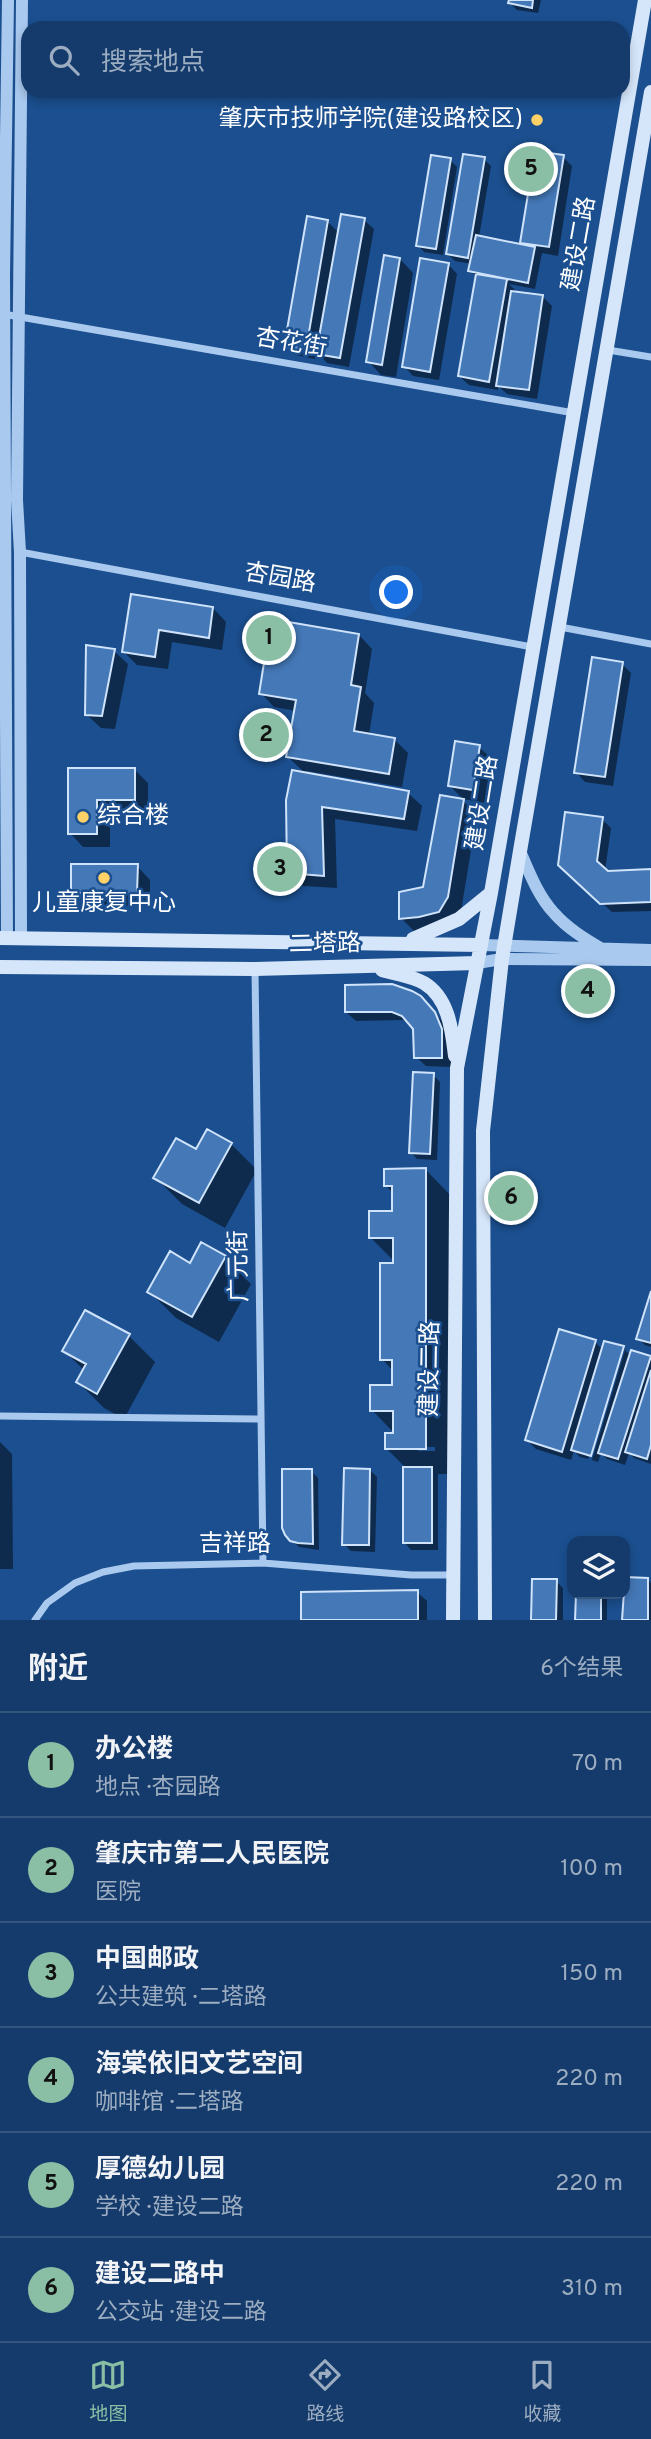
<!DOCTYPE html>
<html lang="zh">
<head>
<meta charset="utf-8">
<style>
  :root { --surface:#143b6b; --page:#1d4271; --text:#f1f3f6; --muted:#9dadc1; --line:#33557e; --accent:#8abfa5 }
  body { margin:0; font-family:Overpass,"Noto Sans SC",sans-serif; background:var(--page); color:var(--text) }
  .controls { position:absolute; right:21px; bottom:21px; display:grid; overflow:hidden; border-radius:14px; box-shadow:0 4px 10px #0003 }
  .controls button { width:63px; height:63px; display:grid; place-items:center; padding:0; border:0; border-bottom:2px solid var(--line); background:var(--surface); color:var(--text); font:35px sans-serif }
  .you { position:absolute; left:397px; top:593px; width:24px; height:24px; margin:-18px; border:5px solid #fff; border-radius:50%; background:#1a73e8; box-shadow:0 0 0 10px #1a73e833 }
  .badge { display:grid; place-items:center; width:46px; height:46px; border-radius:50%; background:var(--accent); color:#111; font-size:23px; font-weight:700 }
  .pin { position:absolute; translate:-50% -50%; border:4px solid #fff; box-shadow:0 2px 7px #0006 }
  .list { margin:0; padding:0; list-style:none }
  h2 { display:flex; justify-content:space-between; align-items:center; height:91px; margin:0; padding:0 28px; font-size:30px }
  h2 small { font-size:23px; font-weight:400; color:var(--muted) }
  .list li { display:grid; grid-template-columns:46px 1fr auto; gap:21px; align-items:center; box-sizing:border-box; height:105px; padding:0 28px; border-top:2px solid var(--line) }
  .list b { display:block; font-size:26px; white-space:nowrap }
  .list p { margin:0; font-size:23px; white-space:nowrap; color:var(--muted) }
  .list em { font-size:23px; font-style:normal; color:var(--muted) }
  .icon { flex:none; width:38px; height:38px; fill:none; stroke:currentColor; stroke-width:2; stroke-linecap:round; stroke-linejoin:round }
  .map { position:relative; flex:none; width:651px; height:1620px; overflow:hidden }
  .search { position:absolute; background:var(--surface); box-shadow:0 4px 10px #0003; left:21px; right:21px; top:21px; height:77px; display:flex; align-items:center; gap:18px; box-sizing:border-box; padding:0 24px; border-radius:21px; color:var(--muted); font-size:26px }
  .sheet { height:721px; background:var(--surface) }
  nav { display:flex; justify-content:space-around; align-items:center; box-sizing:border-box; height:98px; border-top:2px solid var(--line); background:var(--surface); font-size:19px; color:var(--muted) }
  nav a { display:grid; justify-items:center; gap:4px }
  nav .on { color:var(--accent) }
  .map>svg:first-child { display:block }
  .shadow { fill:#0007; fill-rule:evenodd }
  .building { fill:#4478b7; stroke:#cfe3fa; stroke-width:2 }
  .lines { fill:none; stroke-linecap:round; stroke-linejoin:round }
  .minor { stroke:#a9c9ee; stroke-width:7 }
  .tertiary { stroke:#a9c9ee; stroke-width:12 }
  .secondary { stroke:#d6e6fa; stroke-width:14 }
  .poi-dot { fill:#ffd166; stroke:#1b4f8f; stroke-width:2.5 }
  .labels { text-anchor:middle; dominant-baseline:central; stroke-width:5; stroke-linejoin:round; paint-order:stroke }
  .poi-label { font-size:24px; fill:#fff; stroke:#1b4f8f; text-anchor:end }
  .street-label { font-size:24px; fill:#fff; stroke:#1b4f8f }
</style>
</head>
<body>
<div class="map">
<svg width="651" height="1620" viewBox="0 0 651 1620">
  <rect width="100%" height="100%" fill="#1b4f8f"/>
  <path class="shadow" d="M510,0h31l-3,13 -21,-3 -7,-7z
    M563,157l9,9 -14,90 -16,-3 -7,36 -26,-5 6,6v3l28,4 9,9 -15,93 -30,-5 -9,-8v4l-29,-5 -10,-9 18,-99 -7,-6 2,-7 -17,-3 -7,-7 36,-95 7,7 -12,71 48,10 -5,-5z
    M450,160l7,7 -14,88 -19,-3 -6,-7z
    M364,220l10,9 -25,138 -22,-4 -11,-12 -1,8 -20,-4 -9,-9 42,-124 11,11z
    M400,259l13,14 -17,104 -15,-2 -13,-14z
    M448,264l9,10 -18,106 -26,-4 -9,-10z
    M132,596l81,12 13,14 -4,28 -50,-8 -4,27 -31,-4 -14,-14z
    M359,635l13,14 -7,44 9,10 -5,32 26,5 13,13 -6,34 -96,-16v3l-18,-17 8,-46 -22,-4 -13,-14 5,-32 -4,-1 -13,-14z
    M114,651l14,13 -13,65 -14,-1 -14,-13z
    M622,664l9,9 -18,113 -28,-4 -9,-10z
    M479,747l14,13 -7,43 -23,-4 -13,-13z
    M70,770h65l13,13v30h-38v34h-27l-13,-14z
    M293,772l115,21 14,13 -5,25 -82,-12 2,69 -34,-2 -14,-14z
    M463,801l14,13 -16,97 -46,21 -14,-14 24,-29z
    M602,819l9,9 -6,43h46v40l-39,1 -43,-38z
    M137,866l13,14v26l-64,-1 -13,-13z
    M430,1008l14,15 7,26v18l-25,-1 -10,-9 -1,-29 -4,-4 -8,-4 -47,1 -10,-9z
    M433,1075l7,7 -3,78 -20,-1 -6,-7z
    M231,1144l26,26 -32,58 -43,-24 -26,-26 41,-26z
    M426,1170l25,26v278h-13v76h-27l-6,-7v-76l-19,-19 10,-13 -24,-25 22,-23v-15l-12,-13 12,-98 -24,-24 24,-24v-19l-8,-8zM418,1447h17v4h-17z
    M225,1258l26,26 -32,58 -43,-24 -27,-27 42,-26z
    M651,1297v50l-6,-2 -7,-7z
    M128,1335l27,27 -31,57 -20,-11 -26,-26 6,-12 -20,-19z
    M595,1342l8,8 20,-2 8,8 20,3v105l-17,-6 -5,-5 -4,12 -18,-6 -6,-6 -3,9 -6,-2 33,-110h-4l-33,109 -8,-2 -6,-6 -3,9 -35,-11 -9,-9z
    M0,1442l12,12 1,115h-13z
    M370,1470l7,7 -2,75 -24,-1 -7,-7z
    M311,1471l7,7 1,72 -20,-3 -13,-13z
    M625,1579h23l3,4v37h-27z
    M534,1581h22l7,7v32h-30z
    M417,1592l10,9v19h-124v-26z
    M578,1594h29v26h-30z"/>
  <path class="building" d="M509,0h24l-1,8 -24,-5z
    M535,151l29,4 -15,92 -29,-4z
    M463,154l22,3 -17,101 -22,-4z
    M431,155l20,3 -15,91 -20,-3z
    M341,214l24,4 -25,140 -24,-4z
    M307,216l21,4 -22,130 -22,-3z
    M476,235l59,12 -7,36 -60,-12z
    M384,255l16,3 -18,107 -16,-3z
    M420,258l29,5 -19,109 -28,-5z
    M476,274l31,5 -18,103 -31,-6z
    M511,291l32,4 -14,95 -33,-4z
    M131,594l82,13 -4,31 -50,-8 -4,27 -33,-5z
    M271,619l88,15 -8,51 10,2 -7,44 41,7 -6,36 -103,-17 10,-57 -37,-6z
    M250,624l40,6 -3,23 -40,-6z
    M86,645l29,4 -13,67 -17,-1z
    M592,657l31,5 -18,115 -31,-4z
    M455,741l25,4 -7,45 -25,-4z
    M68,768h67v32h-38v34h-29z
    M292,770l117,21 -5,28 -82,-12 2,69 -37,-3 -1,-73z
    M440,795l24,4 -16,98 -9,15 -20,5 -20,2v-27l24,-5z
    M565,812l38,5 -6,44 11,10 43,-2v33l-51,2 -42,-39z
    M71,864h67l-1,29h-66z
    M392,984l20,7 9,5 14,16 7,17v29h-28l-1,-29 -11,-13 -10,-4h-47v-27z
    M413,1072l21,1 -4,81 -21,-1z
    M207,1129l25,14 -33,60 -46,-25 23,-40 20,11z
    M426,1168v281h-41v-16h8v-22h-23v-26h22v-25h-12v-97h13v-25h-24v-27h23v-25h-8v-17z
    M201,1242l25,14 -34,61 -45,-25 23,-41 20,12z
    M651,1291v52l-15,-4z
    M85,1310l45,24 -33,60 -21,-12 10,-18 -24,-13z
    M559,1329l37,11 -34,112 -37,-12z
    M604,1341l20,5 -33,110 -20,-6z
    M631,1350l20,6 -33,103 -20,-6z
    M651,1370v75l-4,14 -22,-7z
    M403,1467h29v76h-29z
    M344,1468l26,1 -1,76h-27z
    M282,1469h30l1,75 -15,-1 -8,-2 -5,-6 -3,-7z
    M625,1577l23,1v42h-26z
    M532,1579h25l-1,41h-25z
    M418,1590v30h-117v-28z
    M576,1594h25v26h-26z"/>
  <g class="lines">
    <path class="minor" d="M3,314l571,99
      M608,350l43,7
      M20,552l512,95
      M560,627l91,17
      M255,970l8,593
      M0,1416l261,3
      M35,1620l12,-17 28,-20 28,-11 31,-6 129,-3 148,12h41"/>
    <path class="tertiary" d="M520,851c9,21 18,45 34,62 13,15 31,26 48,36
      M7,937l-3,-662 4,-275
      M21,937l-1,-385 -3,-52 5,-500
      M481,945l170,5
      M477,963l25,-4 149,1"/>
    <path class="secondary" d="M0,938l481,7
      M413,939l46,-20 32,-26
      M0,967l255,2 222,-6
      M382,970c13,4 30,6 42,13 25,15 28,48 31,73
      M453,1620l4,-552 34,-175 154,-893
      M485,1620l-2,-489 19,-172 18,-108 131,-759"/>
  </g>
  <g class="poi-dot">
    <circle cx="537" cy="120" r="7"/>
    <circle cx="83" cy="817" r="7"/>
    <circle cx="104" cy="878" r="7"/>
  </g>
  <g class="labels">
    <g class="poi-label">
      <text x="523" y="120">肇庆市技师学院(建设路校区)</text>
      <text x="97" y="817" text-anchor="start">综合楼</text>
      <text x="104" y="904" text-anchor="middle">儿童康复中心</text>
    </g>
    <g class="street-label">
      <text transform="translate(580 244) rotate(-80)">建设二路</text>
      <text transform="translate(291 344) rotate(10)">杏花街</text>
      <text transform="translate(280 579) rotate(10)">杏园路</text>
      <text transform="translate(483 803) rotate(-81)">建设二路</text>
      <text transform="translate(325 945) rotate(-1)">二塔路</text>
      <text transform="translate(240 1266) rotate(-91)">广元街</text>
      <text transform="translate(431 1369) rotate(-89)">建设二路</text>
      <text x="235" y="1545">吉祥路</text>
    </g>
  </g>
</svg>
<div class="controls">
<button><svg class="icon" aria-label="layers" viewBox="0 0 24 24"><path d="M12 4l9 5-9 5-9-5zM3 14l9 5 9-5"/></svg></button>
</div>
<div class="you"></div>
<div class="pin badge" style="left:269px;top:638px">1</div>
<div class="pin badge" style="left:266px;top:735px">2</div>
<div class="pin badge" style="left:280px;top:869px">3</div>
<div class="pin badge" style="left:588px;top:991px">4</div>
<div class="pin badge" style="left:531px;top:169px">5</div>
<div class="pin badge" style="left:511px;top:1198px">6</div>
<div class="search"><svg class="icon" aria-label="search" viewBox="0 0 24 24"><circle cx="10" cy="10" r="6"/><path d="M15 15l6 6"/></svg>搜索地点</div>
</div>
<section class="sheet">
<h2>附近<small>6个结果</small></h2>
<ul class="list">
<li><span class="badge">1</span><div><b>办公楼</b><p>地点 · 杏园路</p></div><em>70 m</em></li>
<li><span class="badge">2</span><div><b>肇庆市第二人民医院</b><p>医院</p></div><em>100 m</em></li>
<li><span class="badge">3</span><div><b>中国邮政</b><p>公共建筑 · 二塔路</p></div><em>150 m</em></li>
<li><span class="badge">4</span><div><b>海棠依旧文艺空间</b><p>咖啡馆 · 二塔路</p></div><em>220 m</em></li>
<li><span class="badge">5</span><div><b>厚德幼儿园</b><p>学校 · 建设二路</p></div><em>220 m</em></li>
<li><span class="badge">6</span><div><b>建设二路中</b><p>公交站 · 建设二路</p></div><em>310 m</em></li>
</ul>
</section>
<nav>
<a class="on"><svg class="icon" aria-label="map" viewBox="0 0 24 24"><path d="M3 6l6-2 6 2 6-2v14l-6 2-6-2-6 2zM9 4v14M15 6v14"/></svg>地图</a>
<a><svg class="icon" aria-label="directions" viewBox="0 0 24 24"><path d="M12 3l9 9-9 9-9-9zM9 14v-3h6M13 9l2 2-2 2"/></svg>路线</a>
<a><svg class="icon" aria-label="saved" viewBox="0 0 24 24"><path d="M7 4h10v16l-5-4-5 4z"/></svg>收藏</a>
</nav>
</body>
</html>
